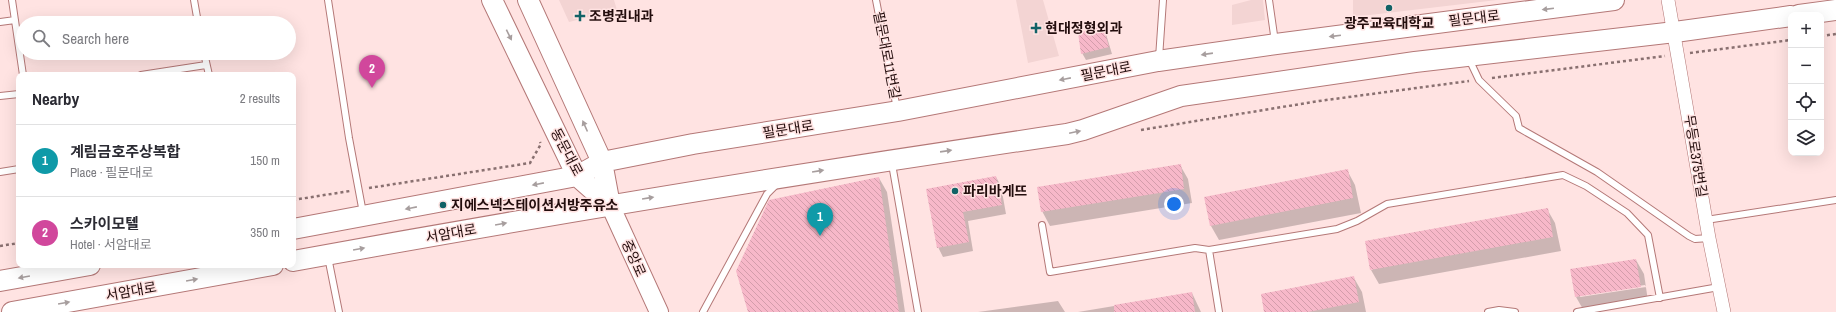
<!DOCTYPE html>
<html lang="en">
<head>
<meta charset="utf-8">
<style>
  :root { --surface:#fff; --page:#f2f2f3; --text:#2b2b33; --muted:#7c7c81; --line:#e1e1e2; --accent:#116266 }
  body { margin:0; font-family:"Archivo Narrow","Noto Sans KR",sans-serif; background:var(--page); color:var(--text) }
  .controls { position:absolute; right:12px; top:12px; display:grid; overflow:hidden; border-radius:8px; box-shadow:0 4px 16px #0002 }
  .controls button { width:36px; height:36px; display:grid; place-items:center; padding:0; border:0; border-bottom:1px solid var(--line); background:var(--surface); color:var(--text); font:20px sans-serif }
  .you { position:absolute; left:1174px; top:204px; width:14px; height:14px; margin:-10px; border:3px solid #fff; border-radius:50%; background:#1a73e8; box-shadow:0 0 0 6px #1a73e833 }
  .badge { display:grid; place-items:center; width:26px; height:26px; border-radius:50%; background:var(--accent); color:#fff; font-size:13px; font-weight:700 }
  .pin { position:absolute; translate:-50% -33px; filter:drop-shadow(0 1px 2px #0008) }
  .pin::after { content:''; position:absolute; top:21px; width:14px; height:12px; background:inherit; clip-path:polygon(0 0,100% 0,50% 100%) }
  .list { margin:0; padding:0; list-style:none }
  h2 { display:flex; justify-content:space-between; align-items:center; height:52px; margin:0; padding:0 16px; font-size:17px }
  h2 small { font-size:13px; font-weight:400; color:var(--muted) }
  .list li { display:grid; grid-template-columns:26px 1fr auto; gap:12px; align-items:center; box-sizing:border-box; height:72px; padding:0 16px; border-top:1px solid var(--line) }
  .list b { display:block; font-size:15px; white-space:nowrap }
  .list p { margin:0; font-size:13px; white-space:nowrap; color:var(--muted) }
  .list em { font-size:13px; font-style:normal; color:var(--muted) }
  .icon { flex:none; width:22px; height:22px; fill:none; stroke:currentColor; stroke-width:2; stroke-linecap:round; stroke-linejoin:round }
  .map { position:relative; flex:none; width:1836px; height:312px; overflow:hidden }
  .search { position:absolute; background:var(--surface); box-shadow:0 4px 16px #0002; left:16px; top:16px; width:280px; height:44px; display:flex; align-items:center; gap:10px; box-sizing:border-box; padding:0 14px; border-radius:22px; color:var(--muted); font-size:15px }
  .panel { position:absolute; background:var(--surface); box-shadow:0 4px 16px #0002; left:16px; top:72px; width:280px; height:196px; border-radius:8px }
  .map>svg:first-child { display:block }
  .built { fill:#f3d4d3 }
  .shadow { fill:#0003; fill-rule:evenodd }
  .building { fill:url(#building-back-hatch) }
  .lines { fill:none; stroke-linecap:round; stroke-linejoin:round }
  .service-casing { stroke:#b47877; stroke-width:8 }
  .minor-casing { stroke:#b47877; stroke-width:14 }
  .secondary-casing { stroke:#b47877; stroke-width:20 }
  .primary-casing { stroke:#b47877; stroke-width:22 }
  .path { stroke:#897070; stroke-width:2.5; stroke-dasharray:3 3; stroke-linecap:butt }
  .service { stroke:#fff; stroke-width:6 }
  .minor { stroke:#fff; stroke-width:13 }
  .secondary { stroke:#fff; stroke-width:18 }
  .primary { stroke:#fff; stroke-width:20 }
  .oneway { fill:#a79e9e }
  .poi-dot { fill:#116266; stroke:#ffe3e2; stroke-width:1.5 }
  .labels { text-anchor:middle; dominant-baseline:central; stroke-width:3; stroke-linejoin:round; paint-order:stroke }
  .poi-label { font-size:14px; font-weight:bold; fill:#230d0d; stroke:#ffe3e2; text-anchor:start }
  .street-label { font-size:14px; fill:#230d0d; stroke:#ffe3e2 }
</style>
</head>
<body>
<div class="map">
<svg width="1836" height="312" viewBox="0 0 1836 312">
  <defs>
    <pattern id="building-back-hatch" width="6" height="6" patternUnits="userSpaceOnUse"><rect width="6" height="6" fill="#f7b8c9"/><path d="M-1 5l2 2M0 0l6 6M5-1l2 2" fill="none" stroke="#d39dab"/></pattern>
  </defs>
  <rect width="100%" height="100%" fill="#ffe3e2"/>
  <path class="built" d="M559,0h55l3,10 -48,12z
    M1016,0h27l16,56 -31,7z
    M1251,0h12l2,20 -33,5v-20z
    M1353,0h144l-144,17z"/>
  <path class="shadow" d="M1102,27l4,7 6,20 -26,6 -4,-7z
    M1180,165l8,14 4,24 -142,23 -8,-15z
    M1347,170l8,15 6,28 -142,27 -8,-14 -5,-28z
    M996,177l5,9 5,28 -38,7 5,30 -30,6 -5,-10 -11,-57z
    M879,178l8,14 18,120h-156z
    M1547,209l8,14 6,28 -182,33 -8,-14z
    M1636,260l8,14 4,27 -64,10 -8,-14zM1645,285l1,2 -66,10v-2z
    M1354,278l8,14 4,20h-101z
    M1192,293l9,19h-123z
    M1058,301l7,11h-87z"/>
  <path class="building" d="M1103,26l6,21 -28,7 -3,-21z
    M1181,164l3,25 -143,23 -4,-25z
    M1348,169l5,29 -143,28 -6,-29z
    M996,176l6,29 -39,7 6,30 -32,6 -11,-59z
    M879,177l20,135h-151l-12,-41 33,-71z
    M1548,208l5,29 -183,33 -5,-29z
    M1636,259l5,28 -66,10 -5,-28z
    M1354,276l5,26 -51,10h-44l-3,-18z
    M1192,292l3,20h-81v-7z"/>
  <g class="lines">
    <defs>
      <path id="service" d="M12,0l11,75
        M194,0l4,23
        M328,0l21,138 14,75
        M876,0l21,109
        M1269,0l6,42
        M0,22l15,-2
        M204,53l5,22
        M1159,58l4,-58
        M1469,59l10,21 37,36 3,12 78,44 92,64 6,3 14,-1
        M141,75l65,-10
        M0,96l19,-2
        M892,164l26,148
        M0,172l19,-3
        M1706,220l130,-20
        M1042,225l8,47 145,-24 14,2 10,62
        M1209,250l128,-21 20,-8 30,-17 176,-29 23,11 41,27 21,22 12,63
        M328,257l11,55
        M703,312l64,-118 10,-10
        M1488,312l11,-2 16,2
        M1577,312l142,-25"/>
      <path id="minor" d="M1668,0l41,238 15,74"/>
      <path id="secondary" d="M610,205l49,107"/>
      <path id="primary" d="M492,0l85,176 33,29
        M528,0l74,162 8,43
        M1799,15l37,-5
        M293,229l284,-53 25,-14 91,-18 205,-33 260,-50 118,-17 338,-44
        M293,261c257,-47 515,-89 774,-127l16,-4 98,-34 234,-34 260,-30 116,-16
        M0,281l90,-16
        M12,312l261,-47"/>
    </defs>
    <use href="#service" class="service-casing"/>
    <use href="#minor" class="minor-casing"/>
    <use href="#secondary" class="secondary-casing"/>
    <use href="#primary" class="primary-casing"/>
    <path class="path" d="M1821,36l15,-2
      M1690,53l101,-13
      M1492,78l173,-22
      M1141,130l178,-29 150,-20
      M369,188l161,-25 11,-19 -1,-2
      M293,200l57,-9
      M0,246l19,-3"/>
    <use href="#service" class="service"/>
    <use href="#minor" class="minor"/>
    <use href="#secondary" class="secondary"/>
    <use href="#primary" class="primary"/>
  </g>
  <defs><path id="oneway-solid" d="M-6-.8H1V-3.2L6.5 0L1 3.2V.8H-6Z"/></defs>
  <g class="oneway">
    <use href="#oneway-solid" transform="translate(1548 9) rotate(173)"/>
    <use href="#oneway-solid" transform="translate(509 35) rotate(64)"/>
    <use href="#oneway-solid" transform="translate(1335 36) rotate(173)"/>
    <use href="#oneway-solid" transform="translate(1207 54) rotate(172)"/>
    <use href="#oneway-solid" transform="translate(1065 79) rotate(169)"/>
    <use href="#oneway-solid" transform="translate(585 126) rotate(-114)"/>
    <use href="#oneway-solid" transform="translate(1075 132) rotate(-12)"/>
    <use href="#oneway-solid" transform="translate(946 151) rotate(-8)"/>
    <use href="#oneway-solid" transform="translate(818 171) rotate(-9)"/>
    <use href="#oneway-solid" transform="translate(538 184) rotate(169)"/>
    <use href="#oneway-solid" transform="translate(648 198) rotate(-9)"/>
    <use href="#oneway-solid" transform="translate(411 208) rotate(169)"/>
    <use href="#oneway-solid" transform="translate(501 224) rotate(-10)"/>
    <use href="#oneway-solid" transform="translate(359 249) rotate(-10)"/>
    <use href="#oneway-solid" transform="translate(24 277) rotate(170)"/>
    <use href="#oneway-solid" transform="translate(192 280) rotate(-10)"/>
    <use href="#oneway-solid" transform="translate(64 303) rotate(-10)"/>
  </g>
  <g class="poi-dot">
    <circle cx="1389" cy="8" r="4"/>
    <path d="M578 10h4v4h4v4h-4v4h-4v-4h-4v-4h4z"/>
    <path d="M1034 22h4v4h4v4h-4v4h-4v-4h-4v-4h4z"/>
    <circle cx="955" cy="191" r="4"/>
    <circle cx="443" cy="205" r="4"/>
  </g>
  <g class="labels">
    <g class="poi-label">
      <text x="589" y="16">조병권내과</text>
      <text x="1389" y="23" text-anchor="middle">광주교육대학교</text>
      <text x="1045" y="28">현대정형외과</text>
      <text x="963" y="191">파리바게뜨</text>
      <text x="451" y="205">지에스넥스테이션서방주유소</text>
    </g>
    <g class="street-label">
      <text transform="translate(1474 18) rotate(-7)">필문대로</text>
      <text transform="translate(887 55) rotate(79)">필문대로11번길</text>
      <text transform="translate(1106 71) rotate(-11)">필문대로</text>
      <text transform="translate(788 129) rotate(-9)">필문대로</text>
      <text transform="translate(567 152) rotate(62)">동문대로</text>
      <text transform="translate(1696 156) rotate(81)">무등로375번길</text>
      <text transform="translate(451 233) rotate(-10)">서암대로</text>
      <text transform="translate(634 258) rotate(66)">중앙로</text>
      <text transform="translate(131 291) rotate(-10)">서암대로</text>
    </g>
  </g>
</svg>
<div class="controls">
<button>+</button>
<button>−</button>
<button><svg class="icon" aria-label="locate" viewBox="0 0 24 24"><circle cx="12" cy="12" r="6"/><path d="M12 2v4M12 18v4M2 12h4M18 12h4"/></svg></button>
<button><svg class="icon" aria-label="layers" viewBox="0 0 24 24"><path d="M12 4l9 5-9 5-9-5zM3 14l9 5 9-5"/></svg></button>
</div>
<div class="you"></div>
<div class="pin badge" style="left:820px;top:236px;background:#0f9aa8">1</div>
<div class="pin badge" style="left:372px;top:88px;background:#d1479c">2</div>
<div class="search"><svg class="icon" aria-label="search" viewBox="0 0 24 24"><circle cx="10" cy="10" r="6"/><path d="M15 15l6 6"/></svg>Search here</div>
<section class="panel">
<h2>Nearby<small>2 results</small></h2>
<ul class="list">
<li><span class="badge" style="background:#0f9aa8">1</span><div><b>계림금호주상복합</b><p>Place · 필문대로</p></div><em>150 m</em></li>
<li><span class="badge" style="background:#d1479c">2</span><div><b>스카이모텔</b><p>Hotel · 서암대로</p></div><em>350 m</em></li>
</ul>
</section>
</div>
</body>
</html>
